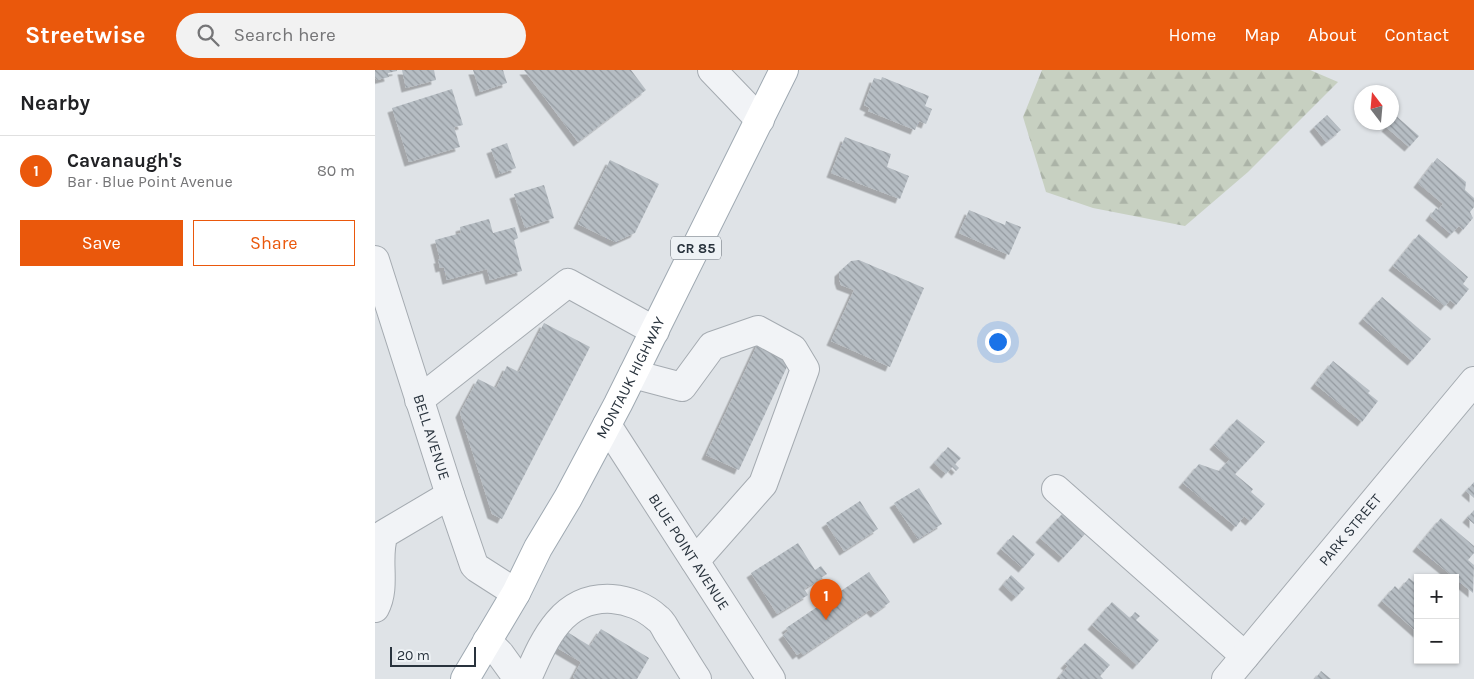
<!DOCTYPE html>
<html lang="en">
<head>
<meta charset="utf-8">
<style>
  :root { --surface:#fff; --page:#f2f2f2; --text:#202124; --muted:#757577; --line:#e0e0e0; --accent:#ea580c }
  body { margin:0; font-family:Karla,sans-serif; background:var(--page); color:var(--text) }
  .controls { position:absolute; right:15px; bottom:15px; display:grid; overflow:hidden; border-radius:0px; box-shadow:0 1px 4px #0004 }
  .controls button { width:45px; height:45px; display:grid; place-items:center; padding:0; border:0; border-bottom:1px solid var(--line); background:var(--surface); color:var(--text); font:25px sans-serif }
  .compass { position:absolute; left:979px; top:15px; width:45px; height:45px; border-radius:50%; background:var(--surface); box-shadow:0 1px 4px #0004; rotate:344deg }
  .scale { position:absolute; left:15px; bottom:12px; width:86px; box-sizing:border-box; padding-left:5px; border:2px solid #29333d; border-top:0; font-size:14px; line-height:18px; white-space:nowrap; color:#29333d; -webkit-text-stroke:4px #eef2f5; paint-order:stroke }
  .you { position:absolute; left:622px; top:271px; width:18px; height:18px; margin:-12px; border:4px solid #fff; border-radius:50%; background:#1a73e8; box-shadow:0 0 0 8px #1a73e833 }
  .badge { display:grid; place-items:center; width:32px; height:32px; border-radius:50%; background:var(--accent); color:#fff; font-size:16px; font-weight:700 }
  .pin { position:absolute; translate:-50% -41px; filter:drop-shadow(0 1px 2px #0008) }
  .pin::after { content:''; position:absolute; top:26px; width:18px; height:15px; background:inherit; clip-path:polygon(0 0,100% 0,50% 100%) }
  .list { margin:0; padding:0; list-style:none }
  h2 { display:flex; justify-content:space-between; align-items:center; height:65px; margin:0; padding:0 20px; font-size:21px }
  h2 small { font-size:16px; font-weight:400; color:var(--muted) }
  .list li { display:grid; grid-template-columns:32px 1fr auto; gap:15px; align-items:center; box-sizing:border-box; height:70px; padding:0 20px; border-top:1px solid var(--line) }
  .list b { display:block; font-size:19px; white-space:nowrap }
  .list p { margin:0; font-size:16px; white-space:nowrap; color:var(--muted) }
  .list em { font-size:16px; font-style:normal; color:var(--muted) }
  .actions { display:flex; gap:10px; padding:15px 20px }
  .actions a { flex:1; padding:11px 0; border:1px solid var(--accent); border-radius:0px; text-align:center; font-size:18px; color:var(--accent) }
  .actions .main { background:var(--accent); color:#fff }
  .icon { flex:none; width:28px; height:28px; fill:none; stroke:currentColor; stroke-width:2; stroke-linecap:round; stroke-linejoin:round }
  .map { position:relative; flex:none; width:1099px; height:609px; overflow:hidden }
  header { display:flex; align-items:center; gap:30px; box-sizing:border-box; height:70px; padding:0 25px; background:var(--accent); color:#fff }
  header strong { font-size:24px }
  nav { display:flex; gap:28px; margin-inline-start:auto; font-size:18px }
  .search { width:350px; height:45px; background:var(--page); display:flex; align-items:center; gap:12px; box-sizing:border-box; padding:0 18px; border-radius:28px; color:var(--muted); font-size:19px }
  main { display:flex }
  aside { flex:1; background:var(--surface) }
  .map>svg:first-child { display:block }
  .forest { fill:url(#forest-firs) }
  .building { fill:url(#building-back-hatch); filter:url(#shadow) }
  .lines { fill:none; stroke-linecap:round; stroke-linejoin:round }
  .minor-casing { stroke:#a5abb1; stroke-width:30 }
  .major-casing { stroke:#9fa9b2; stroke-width:30 }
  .minor { stroke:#f1f3f6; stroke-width:28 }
  .major { stroke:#fff; stroke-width:28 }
  .labels { text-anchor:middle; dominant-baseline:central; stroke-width:5; stroke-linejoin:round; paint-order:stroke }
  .shield { fill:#eef2f5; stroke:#646c74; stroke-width:1 }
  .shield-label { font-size:14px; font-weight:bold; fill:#29333d }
  .street-label { font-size:15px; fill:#29333d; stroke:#eef2f5 }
</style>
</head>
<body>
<header>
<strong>Streetwise</strong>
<div class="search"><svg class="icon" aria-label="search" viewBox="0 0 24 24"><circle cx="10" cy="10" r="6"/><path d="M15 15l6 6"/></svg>Search here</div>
<nav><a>Home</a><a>Map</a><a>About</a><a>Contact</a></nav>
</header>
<main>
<aside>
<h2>Nearby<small></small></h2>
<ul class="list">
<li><span class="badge">1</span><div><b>Cavanaugh's</b><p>Bar · Blue Point Avenue</p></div><em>80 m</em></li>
</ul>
<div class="actions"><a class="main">Save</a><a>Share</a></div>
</aside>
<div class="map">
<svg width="1099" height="609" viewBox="0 0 1099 609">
  <defs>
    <pattern id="forest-firs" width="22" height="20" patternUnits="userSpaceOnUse" patternTransform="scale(1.25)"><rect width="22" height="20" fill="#c7d0c1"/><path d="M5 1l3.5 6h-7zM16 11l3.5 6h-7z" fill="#abb3a7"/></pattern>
    <pattern id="building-back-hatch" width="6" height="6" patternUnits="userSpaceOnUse" patternTransform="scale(1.25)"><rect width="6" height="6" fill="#b6bdc3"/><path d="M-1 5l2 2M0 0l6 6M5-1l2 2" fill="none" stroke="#949aa0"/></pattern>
    <filter id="shadow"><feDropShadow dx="-4.5" dy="4.5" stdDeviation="0" flood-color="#0004"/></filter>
  </defs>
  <rect width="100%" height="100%" fill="#dfe3e7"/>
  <path class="forest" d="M667,0h268l28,12 -90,90 -63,54 -92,-18 -47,-16 -23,-75z"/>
  <path class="building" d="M0,0h22v1l-9,2 1,4 -12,3 -2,-3z
    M27,0h32l2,10 -30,8z
    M98,0h30l4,13 -27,9z
    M149,0h107l15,20 -68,52z
    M507,7l47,19 -4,10 7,3 -6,15 -7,-3 -4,9 -47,-19 2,-3 -6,-3 10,-27 7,2z
    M77,19l11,36 -9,2 6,20 -51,15 -17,-54z
    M952,45l14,15 -15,12 -12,-15z
    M1020,45l24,21 -10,11 -23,-20 5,-5z
    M470,67l46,17 -4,13 22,9 -9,23 -69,-26z
    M132,73l9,25 -16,6 -9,-25z
    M1062,88l29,24 -1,8 9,8v9l-4,5 3,6 -10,12 -4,-4 -8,8 -21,-18 6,-8 2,2 5,-6 -25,-21z
    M235,90l49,24 -24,49 -20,9 -37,-18z
    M169,115l10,33 -29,10 -11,-34z
    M594,140l36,15 1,-4 15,6 -12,28 -50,-22z
    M114,149l4,14 22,-6 3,11 -4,2 8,31 -32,9 -3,-11 -40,11 -3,-13 -4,1 -2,-9h2l-5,-19 26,-7 -1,-6z
    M1044,164l49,43 -5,7 6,5 -13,16 -6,-5 -5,6 -52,-40z
    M484,190l65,28 -34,79 -59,-26 23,-51 -13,-5 -2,-6v-7l12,-11z
    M1007,227l49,42 -19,22 -49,-42z
    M169,253l46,24 -88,172 -10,-5 -32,-101 18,-34 18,9 11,-22 12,6z
    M384,271l33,15 -53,114 -33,-15z
    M958,291l37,30 -2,2 10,8 -16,21 -47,-38z
    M862,349l28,23 -30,32 18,15 -2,3 14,12 -15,17 -6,-5 -8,11 -53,-44 16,-19 20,7 11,-12 -16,-14z
    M573,377l13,11 -6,6 4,4 -3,3 -4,-4 -6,7 -12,-11z
    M1099,412v16l-8,-7z
    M544,418l23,36 -24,15 -24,-36z
    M485,431l18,28 -34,22 -18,-28z
    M1099,440v14l-7,-6z
    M687,444l23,20 -22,24 -23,-20z
    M1066,448l33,28v7l-6,7 6,5 -1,28 -56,-46z
    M638,465l22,19 -12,14 -22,-19z
    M423,473l17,27 6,-4 6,8 -23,15 4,6 -31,19 -26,-41z
    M494,502l21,30 -15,11 -4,-4 -68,46 -2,-3 -4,3 -14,-20 5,-4 -2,-3z
    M636,505l14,13 -9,9 -13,-12z
    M1034,508l9,7v48l-36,-32 13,-15 4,4z
    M737,532l18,16 5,-6 5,4 -4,4 23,20 -22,25 -45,-40z
    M226,559l48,29 -12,21h-61l-3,-2 8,-15 -27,-16 10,-16 26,16z
    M710,573l25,22 -10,11 3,3h-42l-2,-2 9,-11 -3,-2z
    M946,601l10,8h-16z"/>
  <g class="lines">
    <defs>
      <g id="minor">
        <path d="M337,0l48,50"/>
        <path id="s1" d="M0,190l75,235 24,70 3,3 39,25"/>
        <path d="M258,304l49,13 30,-41 46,-16 35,19 12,20 -42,115 -68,77"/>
        <path d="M44,330l149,-117 87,48"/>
        <path id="s2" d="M232,355l164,254"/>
        <path d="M681,419l189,167"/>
        <path d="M0,538c12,-22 0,-51 9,-74l66,-39"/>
        <path d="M112,571l13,13 18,25"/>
        <path d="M152,609c17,-39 35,-83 85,-80 16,1 33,8 45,19 5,3 8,10 11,15 10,15 19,31 29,46"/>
        <path id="s3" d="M851,609l248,-298"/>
      </g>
      <g id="major">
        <path id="s4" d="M90,609l51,-86 22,-45 30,-50 50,-94 166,-334"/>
      </g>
    </defs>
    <use href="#minor" class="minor-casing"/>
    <use href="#major" class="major-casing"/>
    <use href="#minor" class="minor"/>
    <use href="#major" class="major"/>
  </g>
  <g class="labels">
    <rect class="shield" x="296" y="166.5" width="50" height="23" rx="4"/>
    <g class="shield-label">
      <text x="321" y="178">CR 85</text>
    </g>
    <g class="street-label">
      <text stroke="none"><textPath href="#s4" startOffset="344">MONTAUK HIGHWAY</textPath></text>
      <text stroke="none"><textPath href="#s1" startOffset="186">BELL AVENUE</textPath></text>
      <text stroke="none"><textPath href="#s3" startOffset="194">PARK STREET</textPath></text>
      <text stroke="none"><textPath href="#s2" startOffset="151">BLUE POINT AVENUE</textPath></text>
    </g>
  </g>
</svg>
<div class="controls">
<button>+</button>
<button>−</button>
</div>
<svg class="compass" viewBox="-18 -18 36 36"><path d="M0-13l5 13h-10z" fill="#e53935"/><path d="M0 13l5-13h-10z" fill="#757577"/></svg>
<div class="scale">20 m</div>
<div class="you"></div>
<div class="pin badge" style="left:451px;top:550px">1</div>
</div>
</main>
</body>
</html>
